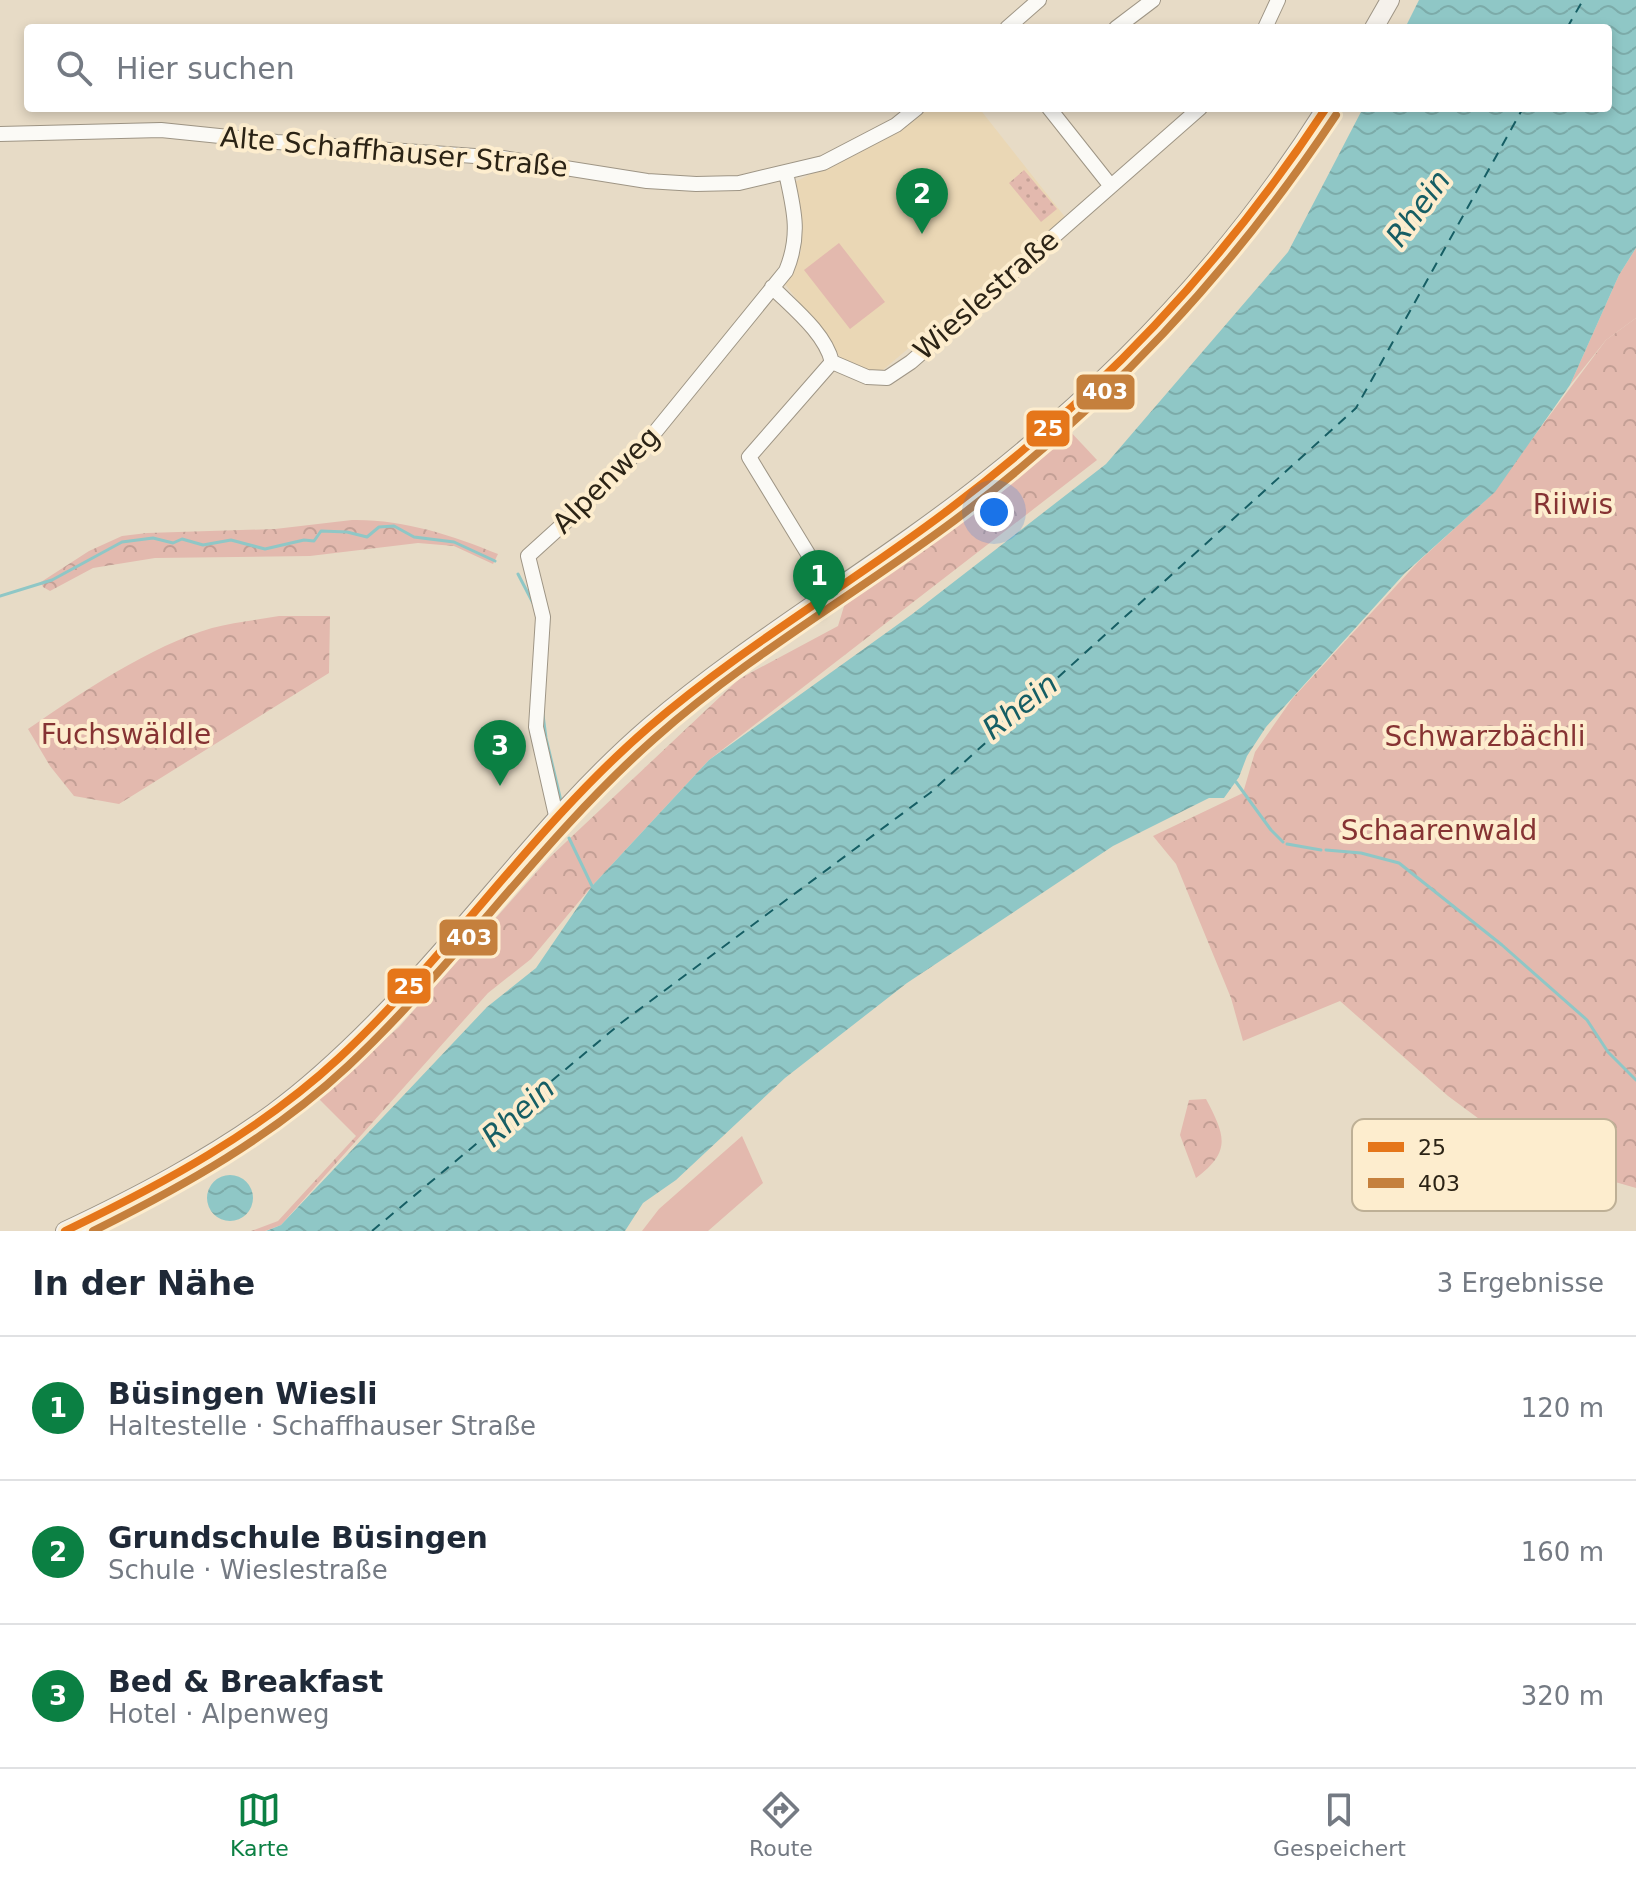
<!DOCTYPE html>
<html lang="de">
<head>
<meta charset="utf-8">
<style>
  :root { --surface:#fff; --page:#f6f6f7; --text:#1f2937; --muted:#747a83; --line:#e0e1e3; --accent:#0b8043 }
  body { margin:0; font-family:"DejaVu Sans",sans-serif; background:var(--page); color:var(--text) }
  .you { position:absolute; left:994px; top:512px; width:28px; height:28px; margin:-20px; border:6px solid #fff; border-radius:50%; background:#1a73e8; box-shadow:0 0 0 12px #1a73e833 }
  .badge { display:grid; place-items:center; width:52px; height:52px; border-radius:50%; background:var(--accent); color:#fff; font-size:26px; font-weight:700 }
  .pin { position:absolute; translate:-50% -66px; filter:drop-shadow(0 2px 4px #0008) }
  .pin::after { content:''; position:absolute; top:42px; width:28px; height:24px; background:inherit; clip-path:polygon(0 0,100% 0,50% 100%) }
  .list { margin:0; padding:0; list-style:none }
  h2 { display:flex; justify-content:space-between; align-items:center; height:104px; margin:0; padding:0 32px; font-size:34px }
  h2 small { font-size:26px; font-weight:400; color:var(--muted) }
  .list li { display:grid; grid-template-columns:52px 1fr auto; gap:24px; align-items:center; box-sizing:border-box; height:144px; padding:0 32px; border-top:2px solid var(--line) }
  .list b { display:block; font-size:30px; white-space:nowrap }
  .list p { margin:0; font-size:26px; white-space:nowrap; color:var(--muted) }
  .list em { font-size:26px; font-style:normal; color:var(--muted) }
  .icon { flex:none; width:44px; height:44px; fill:none; stroke:currentColor; stroke-width:2; stroke-linecap:round; stroke-linejoin:round }
  .map { position:relative; flex:none; width:1636px; height:1231px; overflow:hidden }
  .search { position:absolute; background:var(--surface); box-shadow:0 4px 12px #0003; left:24px; right:24px; top:24px; height:88px; display:flex; align-items:center; gap:20px; box-sizing:border-box; padding:0 28px; border-radius:8px; color:var(--muted); font-size:30px }
  .sheet { height:536px; background:var(--surface) }
  nav { display:flex; justify-content:space-around; align-items:center; box-sizing:border-box; height:112px; border-top:2px solid var(--line); background:var(--surface); font-size:22px; color:var(--muted) }
  nav a { display:grid; justify-items:center; gap:4px }
  nav .on { color:var(--accent) }
  .map>svg:first-child { display:block }
  .built { fill:#ead7b5 }
  .green { fill:#e3b9ae }
  .forest { fill:url(#forest-crowns) }
  .park { fill:url(#park-dots) }
  .water { fill:url(#water-waves) }
  .lines { fill:none; stroke-linecap:round; stroke-linejoin:round }
  .stream { stroke:#8fc7c6; stroke-width:3 }
  .ferry { stroke:#165e64; stroke-width:2; stroke-dasharray:10 8; stroke-linecap:butt }
  .minor-casing { stroke:#9e9585; stroke-width:16 }
  .secondary-casing { stroke:#9e9585; stroke-width:20 }
  .minor { stroke:#fbfaf6; stroke-width:14 }
  .secondary { stroke:#f5f1eb; stroke-width:18 }
  .bus-1-casing { stroke:#fdedce; stroke-width:14 }
  .bus-2-casing { stroke:#fdedce; stroke-width:14 }
  .bus-1 { stroke:#e5761a; stroke-width:8 }
  .bus-2 { stroke:#c5803d; stroke-width:8 }
  .labels { text-anchor:middle; dominant-baseline:central; stroke-width:8; stroke-linejoin:round; paint-order:stroke }
  .street-label { font-size:28px; fill:#2b2315; stroke:#fdedce }
  .park-label { font-size:28px; fill:#863333; stroke:#fdedce }
  .water-label { font-size:30px; font-style:italic; fill:#165e64; stroke:#fdedce }
  .key { fill:#fdedce; stroke:#beb096; stroke-width:2 }
  .key-label { font-size:22px; fill:#2b2315 }
  .line-badge { stroke:#fdedce; stroke-width:3 }
  .badge-label { font-size:22px; text-anchor:middle; font-weight:bold; fill:#fff }
</style>
</head>
<body>
<div class="map">
<svg width="1636" height="1231" viewBox="0 0 1636 1231">
  <defs>
    <pattern id="forest-crowns" width="20" height="18" patternUnits="userSpaceOnUse" patternTransform="scale(2)"><rect width="20" height="18" fill="#e3b9ae"/><path d="M2 6a3 3 0 1 1 6 0M12 15a3 3 0 1 1 6 0" fill="none" stroke="#c39f95"/></pattern>
    <pattern id="park-dots" width="8" height="8" patternUnits="userSpaceOnUse" patternTransform="scale(2)"><rect width="8" height="8" fill="#e3b9ae"/><path d="M2 2h.1M6 6h.1" fill="none" stroke="#c39f95" stroke-width="1.8" stroke-linecap="round"/></pattern>
    <pattern id="water-waves" width="16" height="10" patternUnits="userSpaceOnUse" patternTransform="scale(2)"><rect width="16" height="10" fill="#8fc7c6"/><path d="M0 5q4-4 8 0t8 0" fill="none" stroke="#7caba9"/></pattern>
  </defs>
  <rect width="100%" height="100%" fill="#e7dbc6"/>
  <path class="built" d="M925,108h54l86,109 -187,157 -34,-12 -59,-78 16,-33 -6,-69 101,-52z"/>
  <path class="green" d="M839,243l46,59 -35,27 -46,-59z
    M1636,248v70l-30,22 -36,45 49,-110z
    M742,1136l21,47 -55,48h-66l17,-22z"/>
  <path class="forest" d="M1636,318v870l-104,-30 -84,-62 -108,-95 -97,40 -12,-43 -55,-134 -23,-28 90,-43 12,-41 37,-53 127,-138 69,-63 118,-158z
    M1067,428l30,32 -388,300 -117,126 -61,73 -43,34 -207,232 -16,6h-14l27,-10 78,-85 -38,-38 81,-71 150,-169 190,-179 99,-53 10,-33z
    M352,520c50,-1 100,15 146,34l-5,10 -39,-18 -36,-3 -108,13 -155,2 -62,10 -43,23 -7,-4 -2,-5 48,-31 33,-15 25,-3 128,-4z
    M279,616h51l-1,57 -210,131 -45,-8 -24,-30 -22,-37c53,-36 122,-83 184,-101 22,-6 45,-8 67,-12z
    M1206,1099c19,36 26,52 -10,79l-16,-43 9,-35z"/>
  <path class="park" d="M1024,170l33,39 -16,13 -32,-39z"/>
  <path class="water" d="M1419,0h217v248l-17,27 -49,110 -75,107 -90,81 -139,154 -19,29 -8,21 -15,21h-15l-96,48 -206,137 -122,95 -109,102 -33,23 -18,28h-359l15,-6 206,-218 49,-39 56,-82 117,-126 202,-145 195,-151 182,-212 75,-144h245v-80h-203z
    M207 1198a23 23 0 1 1 46 0a23 23 0 1 1-46 0Z"/>
  <g class="lines">
    <path class="stream" d="M518,574l15,29
      M0,596l52,-16 70,-38 31,-4 20,5 9,-4 21,6 28,-5 34,9 39,-9 10,1 7,-10 26,1 20,5 12,-10 15,-1 20,11 40,5 41,19
      M543,715l3,23 15,63
      M1236,782l35,48 12,12
      M569,838l23,48
      M1287,844l34,6
      M1326,850l35,3 38,10 103,82 85,75 21,32 28,28"/>
    <path class="ferry" d="M1567,28l16,-28
      M372,1231l249,-208 309,-230 426,-385 167,-300"/>
    <defs>
      <path id="minor" d="M1007,28l32,-28
        M1116,28l37,-28
        M1265,28l13,-28
        M1049,108l61,77
        M0,134l161,-4 116,12 226,16 144,23 49,3 43,-1 84,-20 73,-38 21,-17
        M772,287c21,21 53,46 60,75l35,15 20,1 24,-16 289,-254
        M830,590l-81,-133 83,-95
        M557,820l-21,-93 7,-110 -15,-61 54,-49 65,-65 139,-171c15,-36 8,-62 0,-98"/>
      <path id="secondary" d="M1374,28l16,-28
        M65,1231c72,-34 143,-71 208,-118 45,-33 88,-75 126,-115 85,-89 157,-191 250,-271 107,-91 229,-160 338,-247 133,-105 249,-229 339,-372"/>
    </defs>
    <use href="#minor" class="minor-casing"/>
    <use href="#secondary" class="secondary-casing"/>
    <use href="#minor" class="minor"/>
    <use href="#secondary" class="secondary"/>
    <defs>
      <path id="bus-1" d="M65,1231c98,-47 194,-99 274,-173 111,-103 195,-232 310,-331 93,-80 200,-142 298,-216 151,-114 275,-245 379,-403"/>
      <path id="bus-2" d="M93,1231c91,-45 180,-95 255,-165 109,-102 194,-228 306,-327 93,-83 202,-145 301,-219 152,-115 276,-247 381,-405"/>
    </defs>
    <use href="#bus-1" class="bus-1-casing"/>
    <use href="#bus-2" class="bus-2-casing"/>
    <use href="#bus-1" class="bus-1"/>
    <use href="#bus-2" class="bus-2"/>
  </g>
  <g class="labels">
    <g class="street-label">
      <text transform="translate(394 152) rotate(5)">Alte Schaffhauser Straße</text>
      <text transform="translate(986 295) rotate(-41)">Wieslestraße</text>
      <text transform="translate(606 480) rotate(-45)">Alpenweg</text>
    </g>
    <g class="park-label">
      <text x="1573" y="504">Riiwis</text>
      <text x="126" y="734">Fuchswäldle</text>
      <text x="1485" y="736">Schwarzbächli</text>
      <text x="1439" y="830">Schaarenwald</text>
    </g>
    <g class="water-label">
      <text transform="translate(1418 208) rotate(-54)">Rhein</text>
      <text transform="translate(1020 706) rotate(-38)">Rhein</text>
      <text transform="translate(518 1112) rotate(-42)">Rhein</text>
    </g>
  </g>
  <rect x="1352" y="1119" width="264" height="92" rx="12" class="key"/>
  <rect x="1368" y="1142" width="36" height="10" fill="#e5761a"/>
  <rect x="1368" y="1178" width="36" height="10" fill="#c5803d"/>
  <g class="key-label">
    <text x="1418" y="1155">25</text>
    <text x="1418" y="1191">403</text>
  </g>
  <g class="line-badge">
    <rect x="1075" y="373" width="61" height="38" rx="8" fill="#c5803d"/>
    <rect x="1025" y="409" width="46" height="39" rx="8" fill="#e5761a"/>
    <rect x="438" y="918" width="61" height="39" rx="8" fill="#c5803d"/>
    <rect x="386" y="967" width="46" height="38" rx="8" fill="#e5761a"/>
  </g>
  <g class="badge-label">
    <text x="1105" y="399">403</text>
    <text x="1048" y="436">25</text>
    <text x="469" y="945">403</text>
    <text x="409" y="994">25</text>
  </g>
</svg>
<div class="you"></div>
<div class="pin badge" style="left:819px;top:616px">1</div>
<div class="pin badge" style="left:922px;top:234px">2</div>
<div class="pin badge" style="left:500px;top:786px">3</div>
<div class="search"><svg class="icon" aria-label="search" viewBox="0 0 24 24"><circle cx="10" cy="10" r="6"/><path d="M15 15l6 6"/></svg>Hier suchen</div>
</div>
<section class="sheet">
<h2>In der Nähe<small>3 Ergebnisse</small></h2>
<ul class="list">
<li><span class="badge">1</span><div><b>Büsingen Wiesli</b><p>Haltestelle · Schaffhauser Straße</p></div><em>120 m</em></li>
<li><span class="badge">2</span><div><b>Grundschule Büsingen</b><p>Schule · Wieslestraße</p></div><em>160 m</em></li>
<li><span class="badge">3</span><div><b>Bed &amp; Breakfast</b><p>Hotel · Alpenweg</p></div><em>320 m</em></li>
</ul>
</section>
<nav>
<a class="on"><svg class="icon" aria-label="map" viewBox="0 0 24 24"><path d="M3 6l6-2 6 2 6-2v14l-6 2-6-2-6 2zM9 4v14M15 6v14"/></svg>Karte</a>
<a><svg class="icon" aria-label="directions" viewBox="0 0 24 24"><path d="M12 3l9 9-9 9-9-9zM9 14v-3h6M13 9l2 2-2 2"/></svg>Route</a>
<a><svg class="icon" aria-label="saved" viewBox="0 0 24 24"><path d="M7 4h10v16l-5-4-5 4z"/></svg>Gespeichert</a>
</nav>
</body>
</html>
